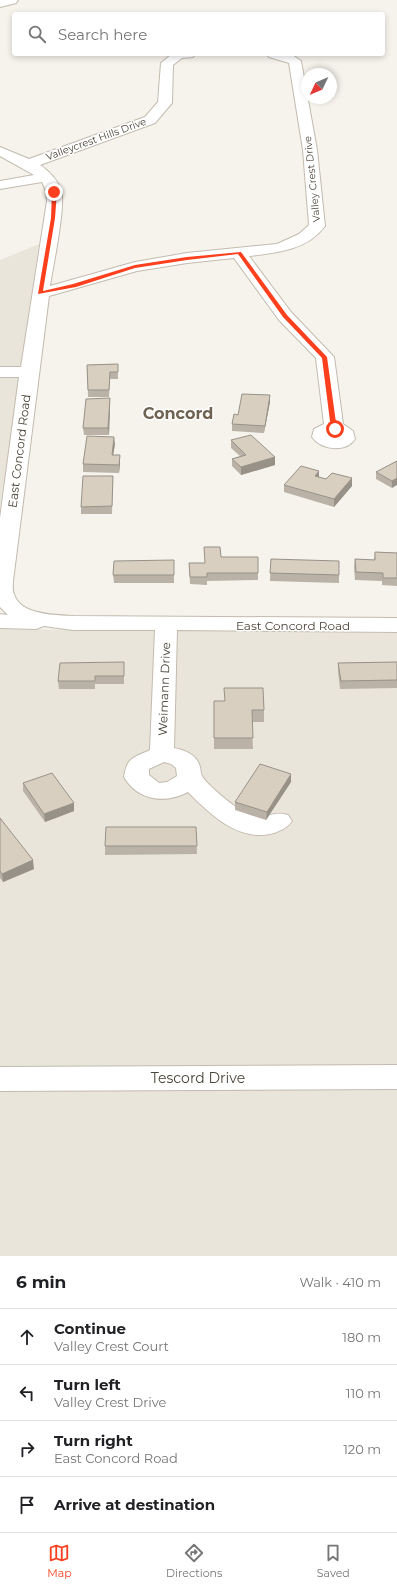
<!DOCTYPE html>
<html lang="en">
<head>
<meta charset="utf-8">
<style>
  :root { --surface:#fff; --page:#f2f2f2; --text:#202124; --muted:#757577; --line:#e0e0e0; --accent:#fc3f1d }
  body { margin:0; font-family:Montserrat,sans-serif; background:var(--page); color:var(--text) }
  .compass { position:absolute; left:301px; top:68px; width:36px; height:36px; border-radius:50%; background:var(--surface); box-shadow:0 2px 6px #0003; rotate:226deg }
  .stop { position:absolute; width:12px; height:12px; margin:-9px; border:3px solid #fc3f1d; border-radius:50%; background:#fff }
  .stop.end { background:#fc3f1d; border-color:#fff; box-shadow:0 1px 4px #0008 }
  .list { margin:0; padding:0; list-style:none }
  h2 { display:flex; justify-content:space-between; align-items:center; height:52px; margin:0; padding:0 16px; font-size:17px }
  h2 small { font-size:13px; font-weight:400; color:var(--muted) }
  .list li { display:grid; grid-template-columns:26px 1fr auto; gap:12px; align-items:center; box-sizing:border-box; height:56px; padding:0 16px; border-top:1px solid var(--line) }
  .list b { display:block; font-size:15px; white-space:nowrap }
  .list p { margin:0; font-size:13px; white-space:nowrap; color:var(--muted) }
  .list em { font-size:13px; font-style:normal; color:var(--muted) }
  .icon { flex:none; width:22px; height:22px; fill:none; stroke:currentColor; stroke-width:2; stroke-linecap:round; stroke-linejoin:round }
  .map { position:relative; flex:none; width:397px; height:1256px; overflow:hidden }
  .search { position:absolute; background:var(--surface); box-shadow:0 2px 6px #0003; left:12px; right:12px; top:12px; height:44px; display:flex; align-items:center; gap:10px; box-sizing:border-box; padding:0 14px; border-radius:4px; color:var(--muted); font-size:15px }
  .sheet { height:276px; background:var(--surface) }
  nav { display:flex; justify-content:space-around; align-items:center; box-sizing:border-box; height:56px; border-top:1px solid var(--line); background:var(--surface); font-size:11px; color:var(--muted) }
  nav a { display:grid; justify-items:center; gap:2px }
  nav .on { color:var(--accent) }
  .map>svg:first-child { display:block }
  .residential { fill:#eae5da }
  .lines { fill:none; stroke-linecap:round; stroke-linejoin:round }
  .minor-casing { stroke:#c2bbae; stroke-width:2 }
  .minor { fill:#fff; fill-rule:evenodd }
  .wall { fill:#bab2a6 }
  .shaded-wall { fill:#979187 }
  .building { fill:#d8cfc1; stroke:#979187 }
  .route { fill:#fc3f1d }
  .labels { text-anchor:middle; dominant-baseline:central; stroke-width:3; stroke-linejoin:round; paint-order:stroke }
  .far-street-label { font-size:10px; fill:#4b4439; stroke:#fff }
  .street-label { font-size:12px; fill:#4b4439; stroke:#fff }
  .near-street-label { font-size:14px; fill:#4b4439; stroke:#fff }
  .district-label { font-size:16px; font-weight:bold; fill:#6e6250; stroke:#fff }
</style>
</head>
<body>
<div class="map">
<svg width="397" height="1256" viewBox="0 0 397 1256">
  <rect width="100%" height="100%" fill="#f6f3ec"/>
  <path class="residential" d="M39,244l-39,264v-248z
    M0,629l397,4v623h-397z"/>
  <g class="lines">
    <defs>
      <path id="minor" d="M0,0h18l-2,3 -16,4z
        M172,54h23l-2,3 -11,1 -9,7 -1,38 -17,20 -115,42c9,6 17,14 21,25 5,16 -8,76 -11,96l85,-24 52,-9 90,-9 22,-10 10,-9 -6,-75 -14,-87 -20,-6 -2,-3h24l10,7 16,89 8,76c-17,24 -49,27 -76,30l42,56 43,45 9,67 10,7 2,8c-9,14 -34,11 -43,-2l2,-8 10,-5 -8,-66 -37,-38 -45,-62 -47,5 -50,8 -88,25 -36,285c0,4 -1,9 1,13 6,21 41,21 59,22l324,2v14l-220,-2 -3,118c10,2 21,6 25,16 2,4 1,8 3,12 4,8 33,32 42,36 20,11 26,-2 44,3l4,6c-5,7 -10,9 -18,12 -35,10 -64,-19 -86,-41 -23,12 -50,9 -64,-15 3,-20 9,-19 26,-27l5,-120h-82l-29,-4 -8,3 -36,-1v-14l8,1 -8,-8v-89l19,-141h-19v-10h21l26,-166 -1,-10 -4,-9 -42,7v-8l34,-6 -34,-19v-9l29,12 116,-42 13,-15 3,-39zM333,434l3,2h-5zM164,762l7,2 5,4 1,8 -10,6 -8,1 -10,-8v-6z
        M397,1065v24l-397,2v-24z"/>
    </defs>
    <use href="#minor" class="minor-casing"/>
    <use href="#minor" class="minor"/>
  </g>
  <path class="wall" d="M118,364v15h-8l-1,18h-21l-1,-32z
    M270,395v7l-6,31 -32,-2v-7z
    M110,398v8l-1,29h-25l-1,-7z
    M231,440l44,25 -34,10 -9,-9v-7l8,-3 -9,-8z
    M115,444l-2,11 7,8 -1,10 -36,-1v-8z
    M397,461l-5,27 -16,-9v-7z
    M113,476l-1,38h-31v-7z
    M319,477l33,9 -18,21 -50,-15v-7z
    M375,552l22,1v33l-15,-1v-4l-27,-1 -1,-13 1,-8 19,1z
    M221,557l37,16v7l-51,1v4l-17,-1 -1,-21h16z
    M271,559l68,16v8l-69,-2z
    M174,560v23h-60l-1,-8z
    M124,662v22h-29v5h-36l-1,-8z
    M397,662v26l-57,1 -2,-18v-8z
    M214,701l50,9v12h-12l1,27h-39z
    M291,782l-25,38 -31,-10v-8z
    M23,783l51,20v8l-29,11 -22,-31z
    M0,818l34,51 -31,13 -3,-4z
    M196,827l1,27 -92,1v-9z"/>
  <path class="shaded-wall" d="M270,395v7l-6,31 1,-7z
    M110,398v8l-1,29 -1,-7z
    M114,437l1,7 -3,18v-7z
    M120,455v8l-1,10v-8z
    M275,457v8l-34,10v-8z
    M319,471v7l-4,-2z
    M352,478v8l-18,21v-8z
    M397,478v7l-5,3v-7z
    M291,774v8l-25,38 1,-8z
    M74,803v8l-29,11 -1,-8z
    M33,860l1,9 -31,13 -1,-8z"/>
  <path class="building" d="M118,364v8h-8l-1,18h-21l-1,-25z
    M242,394l28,1 -5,31 -33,-2 2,-10 4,1z
    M110,398l-2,30h-25l3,-29z
    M251,435l24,22 -34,10 -9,-8 14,-4 -15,-15z
    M87,436l27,1 -2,18h8l-1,10 -36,-1z
    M397,461v17l-5,3 -16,-9z
    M301,466l18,5 -4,5 11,3 6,-6 20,5 -18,21 -50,-14z
    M83,476h30l-1,30 -31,1z
    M204,547h16l1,10h37v16h-51v4h-17l-1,-14h16z
    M375,552l22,1v25h-14v-5l-27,-1 -1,-13 20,1z
    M271,559l68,2v14l-69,-2z
    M174,560v15h-61l1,-14z
    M124,662v14h-29v5h-37l2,-18z
    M397,662v18l-56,1 -3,-18z
    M224,688h39l1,22h-12l1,28h-39v-37h11z
    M260,764l31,10 -24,38 -32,-10z
    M52,773l22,30 -30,11 -21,-31z
    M0,818l33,42 -31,14 -2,-3z
    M106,827h90l1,19h-92z"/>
  <path class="route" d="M54,190l3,2 -2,26 -12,73 30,-7 62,-19 52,-8 54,-5 46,63 40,42 10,73 -6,-1 -9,-71 -39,-41 -45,-63 -51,6 -52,8 -59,19 -38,7 13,-76 1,-26z"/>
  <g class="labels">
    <g class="far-street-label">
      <text transform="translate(96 139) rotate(-20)">Valleycrest Hills Drive</text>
      <text transform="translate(312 179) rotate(-96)">Valley Crest Drive</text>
    </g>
    <g class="street-label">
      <text transform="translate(19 451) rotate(-83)">East Concord Road</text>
      <text x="293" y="625">East Concord Road</text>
      <text transform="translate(164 689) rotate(-88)">Weimann Drive</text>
    </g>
    <g class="near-street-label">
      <text x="198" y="1078">Tescord Drive</text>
    </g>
    <g class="district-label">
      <text x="178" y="413">Concord</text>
    </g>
  </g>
</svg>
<svg class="compass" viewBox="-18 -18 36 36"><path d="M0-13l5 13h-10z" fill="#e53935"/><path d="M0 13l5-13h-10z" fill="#757577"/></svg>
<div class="stop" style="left:335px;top:429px"></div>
<div class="stop end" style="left:54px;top:192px"></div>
<div class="search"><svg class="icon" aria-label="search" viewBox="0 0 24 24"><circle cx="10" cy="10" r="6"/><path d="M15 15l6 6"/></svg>Search here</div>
</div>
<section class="sheet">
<h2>6 min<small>Walk · 410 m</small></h2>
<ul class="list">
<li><svg class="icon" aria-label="ahead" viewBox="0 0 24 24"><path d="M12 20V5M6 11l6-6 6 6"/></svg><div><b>Continue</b><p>Valley Crest Court</p></div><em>180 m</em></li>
<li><svg class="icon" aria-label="left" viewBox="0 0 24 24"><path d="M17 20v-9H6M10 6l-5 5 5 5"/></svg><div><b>Turn left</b><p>Valley Crest Drive</p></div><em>110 m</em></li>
<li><svg class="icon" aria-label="right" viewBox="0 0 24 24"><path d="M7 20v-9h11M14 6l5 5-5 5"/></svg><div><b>Turn right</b><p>East Concord Road</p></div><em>120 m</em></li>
<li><svg class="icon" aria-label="arrive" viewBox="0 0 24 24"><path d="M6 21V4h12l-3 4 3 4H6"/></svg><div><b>Arrive at destination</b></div></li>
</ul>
</section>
<nav>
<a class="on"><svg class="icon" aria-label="map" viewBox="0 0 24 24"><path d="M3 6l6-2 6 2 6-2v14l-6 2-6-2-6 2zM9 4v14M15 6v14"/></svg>Map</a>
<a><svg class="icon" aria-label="directions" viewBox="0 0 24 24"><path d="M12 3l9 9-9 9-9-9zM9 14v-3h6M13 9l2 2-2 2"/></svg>Directions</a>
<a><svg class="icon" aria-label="saved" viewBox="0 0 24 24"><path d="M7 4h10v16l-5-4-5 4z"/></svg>Saved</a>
</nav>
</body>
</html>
